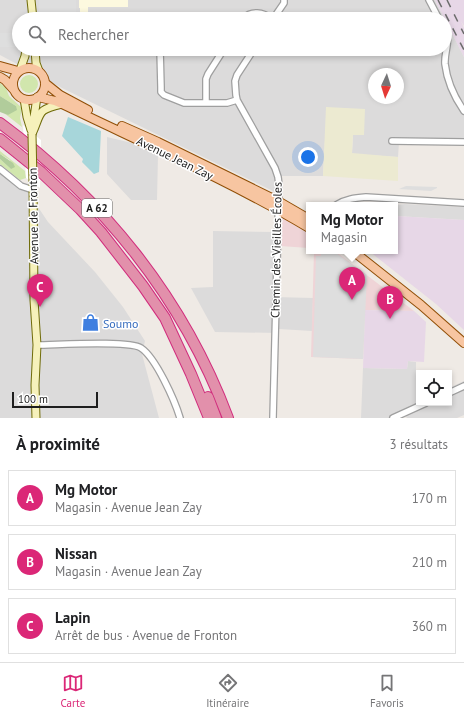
<!DOCTYPE html>
<html lang="fr">
<head>
<meta charset="utf-8">
<style>
  :root { --surface:#fff; --page:#f6f6f6; --text:#202124; --muted:#757577; --line:#e0e0e0; --accent:#db2777 }
  body { margin:0; font-family:"PT Sans",sans-serif; background:var(--page); color:var(--text) }
  .controls { position:absolute; right:12px; bottom:12px; display:grid; overflow:hidden; border-radius:0px; box-shadow:0 2px 6px #0003 }
  .controls button { width:36px; height:36px; display:grid; place-items:center; padding:0; border:0; border-bottom:1px solid var(--line); background:var(--surface); color:var(--text); font:20px sans-serif }
  .compass { position:absolute; left:368px; top:68px; width:36px; height:36px; border-radius:50%; background:var(--surface); box-shadow:0 2px 6px #0003; rotate:184deg }
  .scale { position:absolute; left:12px; bottom:10px; width:86px; box-sizing:border-box; padding-left:4px; border:2px solid #1e1e1e; border-top:0; font-size:11px; line-height:14px; white-space:nowrap; color:#1e1e1e; -webkit-text-stroke:3px #fff; paint-order:stroke }
  .you { position:absolute; left:308px; top:157px; width:14px; height:14px; margin:-10px; border:3px solid #fff; border-radius:50%; background:#1a73e8; box-shadow:0 0 0 6px #1a73e833 }
  .badge { display:grid; place-items:center; width:26px; height:26px; border-radius:50%; background:var(--accent); color:#fff; font-size:13px; font-weight:700 }
  .pin { position:absolute; translate:-50% -33px; filter:drop-shadow(0 1px 2px #0008) }
  .pin::after { content:''; position:absolute; top:21px; width:14px; height:12px; background:inherit; clip-path:polygon(0 0,100% 0,50% 100%) }
  .popup { position:absolute; left:306px; top:202px; width:92px; height:52px; box-sizing:border-box; display:grid; place-content:center; border-radius:0px; background:var(--surface); filter:drop-shadow(0 1px 3px #0005); font-size:13px; white-space:nowrap; color:var(--muted) }
  .popup b { font-size:15px; color:var(--text) }
  .popup::after { content:''; position:absolute; left:50%; top:100%; margin-left:-8px; border:8px solid transparent; border-top-color:var(--surface) }
  .list { margin:0; padding:0; list-style:none }
  h2 { display:flex; justify-content:space-between; align-items:center; height:52px; margin:0; padding:0 16px; font-size:17px }
  h2 small { font-size:13px; font-weight:400; color:var(--muted) }
  .list li { display:grid; grid-template-columns:26px 1fr auto; gap:12px; align-items:center; box-sizing:border-box; height:56px; margin:0 8px 8px; padding:0 8px; border:1px solid var(--line); border-radius:0px }
  .list b { display:block; font-size:15px; white-space:nowrap }
  .list p { margin:0; font-size:13px; white-space:nowrap; color:var(--muted) }
  .list em { font-size:13px; font-style:normal; color:var(--muted) }
  .icon { flex:none; width:22px; height:22px; fill:none; stroke:currentColor; stroke-width:2; stroke-linecap:round; stroke-linejoin:round }
  .map { position:relative; flex:none; width:464px; height:418px; overflow:hidden }
  .search { position:absolute; background:var(--surface); box-shadow:0 2px 6px #0003; left:12px; right:12px; top:12px; height:44px; display:flex; align-items:center; gap:10px; box-sizing:border-box; padding:0 14px; border-radius:22px; color:var(--muted); font-size:15px }
  .sheet { height:244px; background:var(--surface) }
  nav { display:flex; justify-content:space-around; align-items:center; box-sizing:border-box; height:56px; border-top:1px solid var(--line); background:var(--surface); font-size:11px; color:var(--muted) }
  nav a { display:grid; justify-items:center; gap:2px }
  nav .on { color:var(--accent) }
  .map>svg:first-child { display:block }
  .residential { fill:#dcdbdb; fill-rule:evenodd }
  .commercial { fill:#efd4d7 }
  .industrial { fill:#e7d7e7 }
  .education { fill:#fdf9df }
  .farmland { fill:#ecead1 }
  .grass { fill:#d1e6ad }
  .forest { fill:#b1cc9b }
  .parking { fill:#dedede }
  .water { fill:#a7d6da }
  .pier { fill:#fff }
  .lines { fill:none; stroke-linecap:round; stroke-linejoin:round }
  .street-casing { stroke:#9f9f9f; stroke-width:8 }
  .secondary-casing { stroke:#706c0a; stroke-width:9 }
  .primary-casing { stroke:#914f07; stroke-width:10 }
  .highway-casing { stroke:#d12d7d; stroke-width:12 }
  .street { stroke:#fff; stroke-width:5.5 }
  .secondary { stroke:#f6f1bb; stroke-width:7 }
  .primary { stroke:#f7c5a1; stroke-width:8 }
  .highway { stroke:#e290ab; stroke-width:10 }
  .rail { stroke:#6c6c6c; stroke-width:1.5; stroke-dasharray:8 8; stroke-linecap:butt }
  .secondary-bridge-casing { stroke:#706c0a; stroke-width:9; stroke-linecap:butt }
  .secondary-bridge { stroke:#f6f1bb; stroke-width:7 }
  .labels { text-anchor:middle; dominant-baseline:central; stroke-width:3; stroke-linejoin:round; paint-order:stroke }
  .shield { fill:#fff; stroke:#626262; stroke-width:1 }
  .shield-label { font-size:11px; font-weight:bold; fill:#1e1e1e }
  .street-label { font-size:12px; fill:#1e1e1e; stroke:#fff }
  .shop-label { font-size:12px; fill:#366cbe; stroke:#fff; text-anchor:start }
</style>
</head>
<body>
<div class="map">
<svg width="464" height="418" viewBox="0 0 464 418">
  <rect width="100%" height="100%" fill="#efeae5"/>
  <path class="residential" d="M0,0h435l10,19h-426v30h426v-30l19,38v87l-65,-2 -1,15 -46,-3 1,-19h11l-37,-28 -4,69h-47l-1,16 -213,-104 -62,-33zM374,74h24v24h-24z
    M107,137l25,6 26,12 -1,45h-26l-24,-26z
    M0,164l20,16 28,42 47,50 28,35 22,34 -3,13 17,64h-159z
    M405,204l59,3v13l-68,-4v36l-24,-1h23v-46z
    M213,231l62,1 -1,65 39,1 -1,33 -33,-2 -1,4 -63,-1 -24,-44 22,-1z
    M408,361l8,1v42l3,-2 30,1v-15l15,-7v34l-7,3h-50l-2,-3 -6,3h-38l2,-50 44,1z"/>
  <path class="commercial" d="M282,217l27,17v14l-29,-2 1,-27z
    M314,251h21l79,60 -49,-1 -2,49 -52,-2z"/>
  <path class="industrial" d="M435,0h29v26l-3,-5 3,7v29z
    M396,216l68,4v110l-28,-26 -67,-53 26,1z
    M365,310l49,1 12,11 -2,40 -16,-1 -1,8 -44,-1z"/>
  <path class="education" d="M79,0h49v7h-40v6h-8v-5h-1z"/>
  <path class="farmland" d="M326,107l39,2 -1,26h-11l-1,18 46,4v24l-75,-5z"/>
  <path class="grass" d="M20 84a9 9 0 1 1 18 0a9 9 0 1 1-18 0Z
    M0,83l6,5 3,8 13,12 -2,10 2,9 -18,-14 4,2 8,-9 -16,-10z
    M0,151l25,20 1,7 -6,2 -20,-16v-5l11,10 -1,-9 -10,-6z"/>
  <path class="forest" d="M0,96l16,10 1,4 -9,5 -8,-3z
    M0,154l13,9 2,4 -4,2 -11,-10z"/>
  <path class="parking" d="M39,0h37v12l-27,1v3l-6,3h-4z
    M0,33h18l-2,14h-16z
    M406,186l31,1v1l-6,3 -32,-2z
    M321,253h15l31,22 -4,84 -50,-2 3,-101h5z"/>
  <path class="water" d="M68,117l33,14 -2,41 -5,2 -12,-12 1,-3 -21,-23z"/>
  <path class="pier" d="M23,125l18,15 -1,48 -14,-10z"/>
  <g class="lines">
    <defs>
      <path id="street" d="M429,0l10,19
        M243,19c8,-9 20,-7 29,0
        M273,19l11,-16v-3
        M445,30c6,11 -1,22 0,34 2,17 10,34 19,47
        M160,49l1,38v5l3,3 20,8h43l10,-3
        M254,49l-17,26 -2,6 1,14 1,5 38,68 3,9 1,8 -6,233
        M206,103v-24l2,-5 16,-25
        M392,141l72,1
        M0,169l21,17 12,4
        M336,205c9,-6 19,-7 30,-8l98,6
        M37,345c19,0 92,-5 104,3 15,10 34,53 39,70
        M449,393l15,-7
        M393,418l33,-15"/>
      <path id="secondary" d="M31,0l2,19
        M35,49l1,14 3,8
        M20,70l5,-14 1,-7
        M24,99l3,18 4,13
        M33,124l4,-27
        M32,134c10,-22 4,-24 30,-30
        M33,183l1,117 3,45 -2,40 1,33"/>
      <path id="primary" d="M0,66l18,5
        M13 84a16 16 0 1 1 32 0a16 16 0 1 1-32 0Z
        M0,77l5,3 9,10
        M45,83l15,12 28,15
        M38,97l17,4 7,3c83,40 168,77 247,124
        M122,126l36,16 120,59 31,18
        M353,251l68,54 43,38"/>
      <path id="highway" d="M0,123c103,76 183,175 228,295
        M0,139l41,33 39,37 21,23 42,54 22,32 26,56 18,44
        M208,397l8,21"/>
    </defs>
    <use href="#street" class="street-casing"/>
    <use href="#secondary" class="secondary-casing"/>
    <use href="#primary" class="primary-casing"/>
    <use href="#highway" class="highway-casing"/>
    <use href="#street" class="street"/>
    <use href="#secondary" class="secondary"/>
    <use href="#primary" class="primary"/>
    <use href="#highway" class="highway"/>
    <path class="rail" d="M438,0l26,50
      M447,0l17,34"/>
    <defs>
      <path id="secondary-bridge" d="M32,134l1,49"/>
    </defs>
    <use href="#secondary-bridge" class="secondary-bridge-casing"/>
    <use href="#secondary-bridge" class="secondary-bridge"/>
  </g>
  <defs>
    <symbol id="shop-bare" viewBox="-9 -9 18 18"><path d="M-5-2.5h2.3a2.7 3.5 0 0 1 5.4 0H5L5.5 6h-11ZM-1.5-2.5h3a1.5 2.3 0 0 0-3 0Z" fill="#3f7fe0" stroke="#fff" stroke-width="2.5" paint-order="stroke"/></symbol>
  </defs>
  <g fill-rule="evenodd">
    <use href="#shop-bare" x="78" y="310" width="25" height="25"/>
  </g>
  <g class="labels">
    <rect class="shield" x="82" y="199" width="30" height="18" rx="3"/>
    <g class="shield-label">
      <text x="97" y="208">A 62</text>
    </g>
    <g class="street-label">
      <text transform="translate(175 158) rotate(26)">Avenue Jean Zay</text>
      <text transform="translate(33 216) rotate(-91)">Avenue de Fronton</text>
      <text transform="translate(276 250) rotate(-89)">Chemin des Vieilles Écoles</text>
    </g>
    <g class="shop-label">
      <text x="103" y="323">Soumo</text>
    </g>
  </g>
</svg>
<div class="controls">
<button><svg class="icon" aria-label="locate" viewBox="0 0 24 24"><circle cx="12" cy="12" r="6"/><path d="M12 2v4M12 18v4M2 12h4M18 12h4"/></svg></button>
</div>
<svg class="compass" viewBox="-18 -18 36 36"><path d="M0-13l5 13h-10z" fill="#e53935"/><path d="M0 13l5-13h-10z" fill="#757577"/></svg>
<div class="scale">100 m</div>
<div class="you"></div>
<div class="pin badge" style="left:352px;top:300px">A</div>
<div class="popup"><b>Mg Motor</b>Magasin</div>
<div class="pin badge" style="left:390px;top:319px">B</div>
<div class="pin badge" style="left:40px;top:307px">C</div>
<div class="search"><svg class="icon" aria-label="search" viewBox="0 0 24 24"><circle cx="10" cy="10" r="6"/><path d="M15 15l6 6"/></svg>Rechercher</div>
</div>
<section class="sheet">
<h2>À proximité<small>3 résultats</small></h2>
<ul class="list">
<li><span class="badge">A</span><div><b>Mg Motor</b><p>Magasin · Avenue Jean Zay</p></div><em>170 m</em></li>
<li><span class="badge">B</span><div><b>Nissan</b><p>Magasin · Avenue Jean Zay</p></div><em>210 m</em></li>
<li><span class="badge">C</span><div><b>Lapin</b><p>Arrêt de bus · Avenue de Fronton</p></div><em>360 m</em></li>
</ul>
</section>
<nav>
<a class="on"><svg class="icon" aria-label="map" viewBox="0 0 24 24"><path d="M3 6l6-2 6 2 6-2v14l-6 2-6-2-6 2zM9 4v14M15 6v14"/></svg>Carte</a>
<a><svg class="icon" aria-label="directions" viewBox="0 0 24 24"><path d="M12 3l9 9-9 9-9-9zM9 14v-3h6M13 9l2 2-2 2"/></svg>Itinéraire</a>
<a><svg class="icon" aria-label="saved" viewBox="0 0 24 24"><path d="M7 4h10v16l-5-4-5 4z"/></svg>Favoris</a>
</nav>
</body>
</html>
